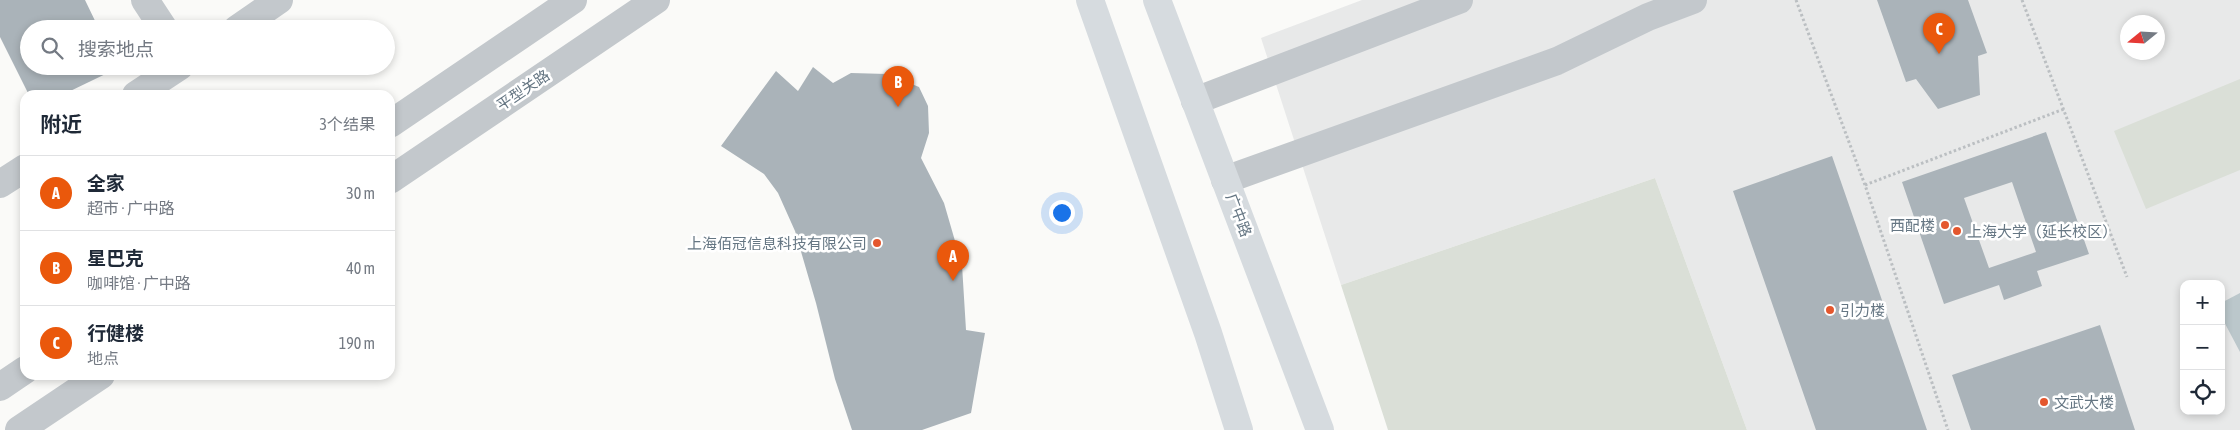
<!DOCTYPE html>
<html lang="zh">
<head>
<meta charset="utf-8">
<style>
  :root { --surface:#fff; --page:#f2f2f3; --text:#1f2937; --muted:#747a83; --line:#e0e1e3; --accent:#ea580c }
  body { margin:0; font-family:"Asap Condensed","Noto Sans SC",sans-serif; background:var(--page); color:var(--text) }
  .controls { position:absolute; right:15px; bottom:15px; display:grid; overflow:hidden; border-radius:10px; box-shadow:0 2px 8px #0003 }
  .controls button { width:45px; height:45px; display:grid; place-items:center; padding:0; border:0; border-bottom:1px solid var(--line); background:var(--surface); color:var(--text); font:25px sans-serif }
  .compass { position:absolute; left:2120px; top:15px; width:45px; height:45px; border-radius:50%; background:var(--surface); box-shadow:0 2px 8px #0003; rotate:252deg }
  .you { position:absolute; left:1061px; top:212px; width:18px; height:18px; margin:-12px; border:4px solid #fff; border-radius:50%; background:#1a73e8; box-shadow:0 0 0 8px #1a73e833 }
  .badge { display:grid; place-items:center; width:32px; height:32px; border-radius:50%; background:var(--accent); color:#fff; font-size:16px; font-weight:700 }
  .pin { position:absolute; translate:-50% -41px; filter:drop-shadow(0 1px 2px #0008) }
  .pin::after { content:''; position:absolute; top:26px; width:18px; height:15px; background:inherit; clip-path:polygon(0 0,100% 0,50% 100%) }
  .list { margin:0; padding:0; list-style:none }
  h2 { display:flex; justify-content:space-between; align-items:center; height:65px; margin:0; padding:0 20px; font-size:21px }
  h2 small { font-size:16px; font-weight:400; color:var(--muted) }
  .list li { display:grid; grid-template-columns:32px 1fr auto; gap:15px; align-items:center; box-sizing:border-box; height:75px; padding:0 20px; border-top:1px solid var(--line) }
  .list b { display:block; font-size:19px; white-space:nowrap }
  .list p { margin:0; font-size:16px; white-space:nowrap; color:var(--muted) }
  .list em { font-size:16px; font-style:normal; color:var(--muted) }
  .icon { flex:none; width:28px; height:28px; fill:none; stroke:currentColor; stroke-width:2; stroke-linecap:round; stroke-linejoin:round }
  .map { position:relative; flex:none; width:2240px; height:430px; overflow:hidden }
  .search { position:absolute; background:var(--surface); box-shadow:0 2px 8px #0003; left:20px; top:20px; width:375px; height:55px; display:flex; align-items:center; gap:12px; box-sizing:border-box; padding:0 18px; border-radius:28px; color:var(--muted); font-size:19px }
  .panel { position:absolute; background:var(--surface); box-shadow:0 2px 8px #0003; left:20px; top:90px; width:375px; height:290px; border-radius:15px }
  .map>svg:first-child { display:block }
  .built { fill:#e8e9e9; fill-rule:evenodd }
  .green { fill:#dadfd7 }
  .water { fill:#bbc7cb }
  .building { fill:#aab3b9; fill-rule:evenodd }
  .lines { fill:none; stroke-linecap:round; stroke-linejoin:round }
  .path { stroke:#bbbfc2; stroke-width:3; stroke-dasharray:2.5 2.5; stroke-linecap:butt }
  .minor { stroke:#c3c8cc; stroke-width:28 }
  .major { stroke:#d6dbdf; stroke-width:28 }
  .poi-dot { fill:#e4572e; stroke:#fff; stroke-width:2 }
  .labels { text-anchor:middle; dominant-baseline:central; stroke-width:5; stroke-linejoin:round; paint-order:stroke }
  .street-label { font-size:15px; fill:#657683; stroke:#fff }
  .poi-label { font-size:15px; fill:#657683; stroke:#fff; text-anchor:start }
</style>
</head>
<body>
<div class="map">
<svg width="2240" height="430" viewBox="0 0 2240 430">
  <rect width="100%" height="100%" fill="#fafaf8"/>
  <path class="built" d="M1362,0h878v430h-493l-92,-252 -314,107 -80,-247zM2128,22h30v30h-30zM2184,284h37v127h-37z"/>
  <path class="green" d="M2240,79v91l-94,39 -32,-78z
    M1655,178l92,252h-359l-47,-145z"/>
  <path class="water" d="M2240,293v59l-19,-36v-13z"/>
  <path class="building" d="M0,0h85l14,29h-70v37l89,2 -56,27h-33l-29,-58z
    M1877,0h91l19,53 -9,3 2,39 -42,14 -22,-30 -10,3z
    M813,67l20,16 18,-10 36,1 32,13 9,19 1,27 -8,25 23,45 18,62 4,65 19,3 -14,80 -49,17h-70l-17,-51 -19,-76 -21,-72 -17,-38 -14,-19 -43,-28 55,-75 22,20z
    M2046,132l43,122 -52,17 5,15 -38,14 -5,-15 -55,19 -42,-122zM2012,182l24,70 -47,16 -25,-70z
    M1832,156l95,274h-111l-83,-239z
    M2100,325l35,105h-164l-19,-55z"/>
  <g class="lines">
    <path class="path" d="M1796,0l69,185 83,245
      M2022,0l105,277
      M1865,185l199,-76"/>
    <path class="minor" d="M145,0l19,29
      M237,29l42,-29
      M136,95l44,-29
      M1195,101l264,-101
      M390,124l183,-124
      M390,180l266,-180
      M1225,180l332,-119 91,-44 45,-17
      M0,184l25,-16
      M0,387l25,-17
      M19,430l82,-55"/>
    <path class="major" d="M1090,0l118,333 31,97
      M1157,0l163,430"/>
  </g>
  <g class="poi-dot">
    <circle cx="1945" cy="225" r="5"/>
    <circle cx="1957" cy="231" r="5"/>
    <circle cx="877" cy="243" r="5"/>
    <circle cx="1830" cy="310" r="5"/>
    <circle cx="2044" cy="402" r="5"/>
  </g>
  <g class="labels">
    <g class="street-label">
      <text transform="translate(523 90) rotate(-34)">平型关路</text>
      <text transform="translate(1239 215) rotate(69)">广中路</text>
    </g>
    <g class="poi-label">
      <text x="1935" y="225" text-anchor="end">西配楼</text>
      <text x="1967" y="231">上海大学（延长校区）</text>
      <text x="867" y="243" text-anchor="end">上海佰冠信息科技有限公司</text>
      <text x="1840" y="310">引力楼</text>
      <text x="2054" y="402">文武大楼</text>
    </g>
  </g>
</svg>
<div class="controls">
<button>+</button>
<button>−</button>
<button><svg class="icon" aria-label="locate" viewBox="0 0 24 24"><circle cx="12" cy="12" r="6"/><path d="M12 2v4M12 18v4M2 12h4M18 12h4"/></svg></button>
</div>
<svg class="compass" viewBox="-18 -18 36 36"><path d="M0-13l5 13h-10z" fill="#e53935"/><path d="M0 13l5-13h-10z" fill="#747a83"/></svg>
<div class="you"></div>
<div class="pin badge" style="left:953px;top:281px">A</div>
<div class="pin badge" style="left:898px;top:107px">B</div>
<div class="pin badge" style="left:1939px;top:54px">C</div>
<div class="search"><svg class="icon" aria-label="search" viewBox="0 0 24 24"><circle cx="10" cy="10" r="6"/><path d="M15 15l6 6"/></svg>搜索地点</div>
<section class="panel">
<h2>附近<small>3个结果</small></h2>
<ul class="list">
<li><span class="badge">A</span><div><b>全家</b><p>超市 · 广中路</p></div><em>30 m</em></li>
<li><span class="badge">B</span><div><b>星巴克</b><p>咖啡馆 · 广中路</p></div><em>40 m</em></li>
<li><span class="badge">C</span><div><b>行健楼</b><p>地点</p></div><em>190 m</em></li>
</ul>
</section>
</div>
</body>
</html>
